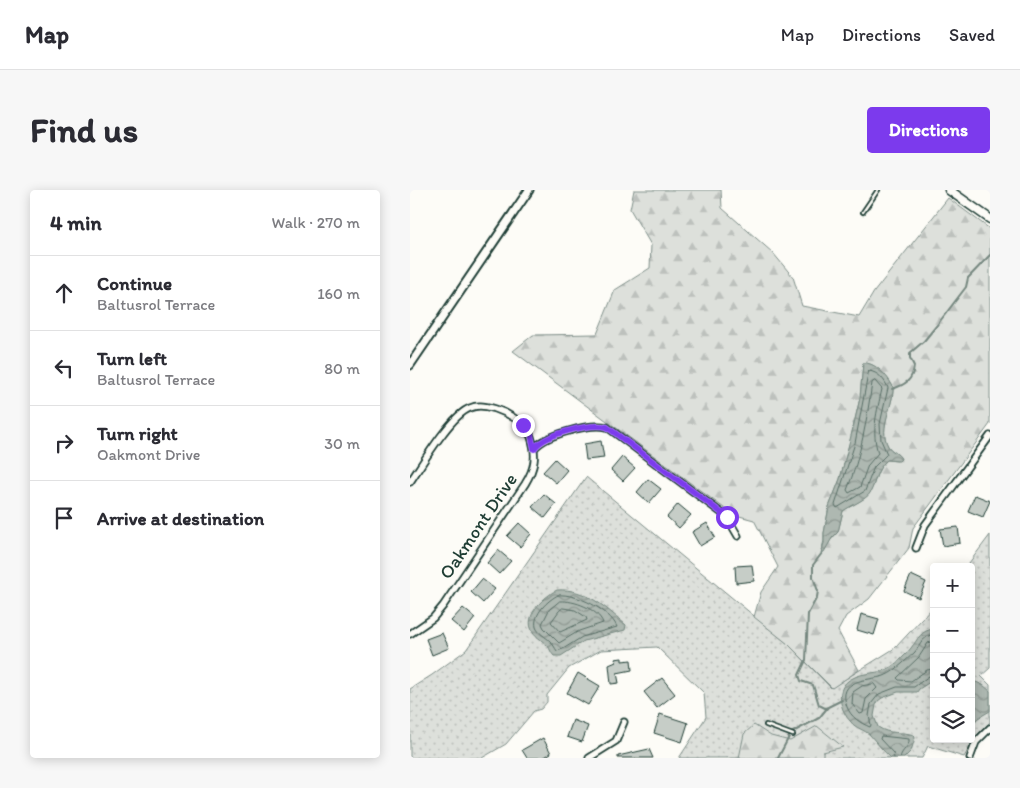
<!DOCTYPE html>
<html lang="en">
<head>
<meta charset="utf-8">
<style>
  :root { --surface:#fff; --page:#f7f7f7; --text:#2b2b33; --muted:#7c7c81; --line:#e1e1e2; --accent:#7c3aed }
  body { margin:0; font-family:Itim,sans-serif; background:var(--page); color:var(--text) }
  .controls { position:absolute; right:15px; bottom:15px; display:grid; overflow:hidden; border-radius:5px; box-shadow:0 2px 12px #0003 }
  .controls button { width:45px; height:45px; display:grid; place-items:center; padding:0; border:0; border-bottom:1px solid var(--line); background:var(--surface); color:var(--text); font:25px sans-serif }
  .stop { position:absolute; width:15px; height:15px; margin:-11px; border:4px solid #7c3aed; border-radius:50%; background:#fff }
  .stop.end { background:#7c3aed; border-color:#fff; box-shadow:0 1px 5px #0008 }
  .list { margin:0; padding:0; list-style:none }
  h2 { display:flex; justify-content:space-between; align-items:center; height:65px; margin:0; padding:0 20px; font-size:21px }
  h2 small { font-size:16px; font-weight:400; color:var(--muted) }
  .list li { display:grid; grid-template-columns:32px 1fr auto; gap:15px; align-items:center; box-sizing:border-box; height:75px; padding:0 20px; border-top:1px solid var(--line) }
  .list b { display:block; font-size:19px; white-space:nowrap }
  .list p { margin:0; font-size:16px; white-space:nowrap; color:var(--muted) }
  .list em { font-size:16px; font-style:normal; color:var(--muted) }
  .icon { flex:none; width:28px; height:28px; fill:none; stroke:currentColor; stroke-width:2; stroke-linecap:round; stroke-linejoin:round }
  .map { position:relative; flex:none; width:580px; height:568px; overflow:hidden; border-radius:5px }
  header { display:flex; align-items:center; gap:30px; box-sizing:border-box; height:70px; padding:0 25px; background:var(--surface); border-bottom:1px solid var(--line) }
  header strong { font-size:24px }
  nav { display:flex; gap:28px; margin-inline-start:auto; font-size:18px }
  .intro { display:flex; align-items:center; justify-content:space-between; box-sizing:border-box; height:120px; padding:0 30px }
  h1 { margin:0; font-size:35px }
  .button { padding:12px 22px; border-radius:5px; background:var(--accent); color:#fff; font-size:18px; font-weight:700 }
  main { display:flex; gap:30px; padding:0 30px }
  aside { flex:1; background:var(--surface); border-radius:5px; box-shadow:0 2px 12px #0003 }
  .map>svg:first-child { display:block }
  .grass { fill:url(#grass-dots); stroke:#7e8e88 }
  .forest { fill:url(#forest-firs); stroke:#7e8e88; fill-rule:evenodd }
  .water { fill:url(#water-waves); stroke:#75877f }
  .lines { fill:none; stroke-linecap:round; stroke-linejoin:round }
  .shore { stroke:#586e66; stroke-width:1 }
  .stream { stroke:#75877f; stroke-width:2 }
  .building { fill:#c6cdc7; stroke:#1f3d34 }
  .service-casing { stroke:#1f3d34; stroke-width:6 }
  .minor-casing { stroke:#1f3d34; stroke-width:9 }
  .tertiary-casing { stroke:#1f3d34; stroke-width:11 }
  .secondary-casing { stroke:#1f3d34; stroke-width:11 }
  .service { stroke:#fdfcf7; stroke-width:2.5 }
  .minor { stroke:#fdfcf7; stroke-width:5.5 }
  .tertiary { stroke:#fdfcf7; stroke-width:7 }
  .secondary { stroke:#fdfcf7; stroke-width:8 }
  .route { stroke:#7c3aed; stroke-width:6 }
  .labels { text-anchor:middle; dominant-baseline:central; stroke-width:5; stroke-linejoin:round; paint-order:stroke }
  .street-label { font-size:19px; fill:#1f3d34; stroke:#fdfcf7 }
</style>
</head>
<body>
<header>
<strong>Map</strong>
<nav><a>Map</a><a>Directions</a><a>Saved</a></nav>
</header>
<div class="intro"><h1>Find us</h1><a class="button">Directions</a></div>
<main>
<aside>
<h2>4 min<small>Walk · 270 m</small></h2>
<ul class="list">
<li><svg class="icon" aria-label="ahead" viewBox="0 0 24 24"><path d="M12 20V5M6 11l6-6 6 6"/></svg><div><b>Continue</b><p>Baltusrol Terrace</p></div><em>160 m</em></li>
<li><svg class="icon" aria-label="left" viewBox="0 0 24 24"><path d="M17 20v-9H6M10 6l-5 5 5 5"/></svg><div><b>Turn left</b><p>Baltusrol Terrace</p></div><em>80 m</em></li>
<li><svg class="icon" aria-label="right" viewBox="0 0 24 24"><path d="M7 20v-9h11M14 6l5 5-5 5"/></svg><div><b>Turn right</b><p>Oakmont Drive</p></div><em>30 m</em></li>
<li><svg class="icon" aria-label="arrive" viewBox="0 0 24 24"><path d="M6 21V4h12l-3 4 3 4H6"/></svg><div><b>Arrive at destination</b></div></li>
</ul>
</aside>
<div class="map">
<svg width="580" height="568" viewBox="0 0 580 568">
  <defs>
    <pattern id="grass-dots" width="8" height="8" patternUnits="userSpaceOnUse" patternTransform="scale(1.25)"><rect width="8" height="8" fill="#dde0db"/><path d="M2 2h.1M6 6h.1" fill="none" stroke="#bdc1bd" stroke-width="1.8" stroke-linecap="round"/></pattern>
    <pattern id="forest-firs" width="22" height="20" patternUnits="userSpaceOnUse" patternTransform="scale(1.25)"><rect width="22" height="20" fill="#dde0db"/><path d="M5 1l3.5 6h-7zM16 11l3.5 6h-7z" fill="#bdc1bd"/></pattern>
    <pattern id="water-waves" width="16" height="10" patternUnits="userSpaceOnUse" patternTransform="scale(1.25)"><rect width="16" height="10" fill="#aeb8b1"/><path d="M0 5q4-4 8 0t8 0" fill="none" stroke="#8d9791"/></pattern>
  </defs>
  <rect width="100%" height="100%" fill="#fdfcf7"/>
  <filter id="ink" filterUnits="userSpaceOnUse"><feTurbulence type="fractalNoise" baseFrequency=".02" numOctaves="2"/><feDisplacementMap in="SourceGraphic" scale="10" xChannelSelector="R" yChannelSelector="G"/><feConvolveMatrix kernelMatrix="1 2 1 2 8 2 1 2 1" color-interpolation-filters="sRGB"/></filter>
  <g filter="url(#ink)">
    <path class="grass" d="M176,287l202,167 43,44 64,-40 39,-42v133h37v-172h-5l24,-32v133l-9,8 9,9v37l-13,13 -13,22 -36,-11 -6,12h-243l27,-41 -2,-24 -47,-46 -56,3 -32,18 -22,27v7l-6,7 -7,2 -28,33 -24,14h-72v-69l22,-14 34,-25z"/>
    <path class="forest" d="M224,0h87l1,18 51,45 20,24 9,29 57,11 15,-25 74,-94 42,31v195l-77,104 -4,20 -40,51 -23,17 -8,15 21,39 -27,18 -44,-44 -34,-27 7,-25 17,-25 -24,-47 -22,-6 -219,-163 20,-16 64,-1 18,-44 35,-22 1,-23 -21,-36zM453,173c12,-1 25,14 30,24 1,18 -13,36 -7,55 3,9 12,10 15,17l-4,2 -10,-1c-12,11 -10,20 -17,32 -4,8 -19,13 -27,19l-5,21 -17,19 3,-10v-8l5,-26 11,-28 10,-38 10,-43z
      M344,535l17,11 19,5 27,-15 26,21 -20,5v6h-84l5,-24z"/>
    <path class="water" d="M453,173c12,-1 25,13 30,24 1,19 -15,40 -5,59 3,6 11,7 13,13l-2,2 -12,-1c-13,12 -10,20 -17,33 -3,6 -20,13 -27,18l-5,21 -6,6 -8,14 -3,1 3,-10v-10l5,-26 11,-28 13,-51 7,-30z
      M147,400c29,-2 49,18 69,35l-1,5 -41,11 -23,15h-7c-3,-3 -4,-7 -6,-10 -6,-6 -14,-10 -17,-18 -5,-15 14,-32 26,-38z
      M524,439l-1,51 -14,9 -2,3h-19l-16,6 -4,3 -2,4 -2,11 4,11c11,8 24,4 36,8l1,3 -4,13 -7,7h-13c-8,-7 -14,-15 -21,-23 -5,-5 -15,-7 -19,-13 -11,-11 -17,-34 0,-43 13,-8 28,-4 40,-12 7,-5 15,-12 20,-19 7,-9 10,-18 23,-19z
      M566,492l7,3 7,6v20l-12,7 -7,8v-41z"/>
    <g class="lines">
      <path class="shore" d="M459,181c9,1 16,9 19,17l-8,36 1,16 6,14 -13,13 -9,24 -28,17 -2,-3 20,-62z
        M465,191l7,8c-5,23 -11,41 -4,64l-10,12 -8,22 -11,6 -2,-3c14,-34 20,-71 25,-107z
        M148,405c18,-2 52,15 59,32l-35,10 -19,12 -6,2c-2,-3 -4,-7 -7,-10 -4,-4 -12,-8 -14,-14 -3,-13 12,-27 22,-32z
        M150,411c14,-1 38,8 43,22l-24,8 -20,12 -15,-15 -2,-4 7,-14z
        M153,418l12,2 11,7 1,3 -27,12 -9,-10 8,-11z
        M524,444c-11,2 -13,10 -19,18 -4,4 -8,7 -12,11 -6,5 -11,10 -19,13 -16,5 -48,2 -37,31 4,10 13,16 23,20l1,-2 -2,-9 2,-12 8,-10 18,-7h17l15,-11h5
        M524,451l-6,2 -9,14 -22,21 2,2 12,1 16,-11 7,-1
        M464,494l3,4 -11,11 -3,14 -3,1 -8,-10 1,-12 9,-6z
        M484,568l-1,-5 -13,-14 1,-3 28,3c1,8 -8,11 -9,19"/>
      <path class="stream" d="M482,199c13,-4 21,-9 22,-23l-4,-8v-5l14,-12 13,-16 29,-38 2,-9 22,-23
        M412,363l-9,12v12l5,14 -1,6 -9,17 -2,46 -7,15 2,6 12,4 6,20 6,3 3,-1
        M368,568l13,-25 28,-15 9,-11 14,-7"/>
    </g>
    <path class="building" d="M191,251l3,17 -18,2 -2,-16z
      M212,267l13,11 -12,13 -12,-11z
      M145,269l12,11 -11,13 -13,-11z
      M238,289l13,10 -12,14 -12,-11z
      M134,304l12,10 -11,14 -13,-11z
      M565,305l15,6 -7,16 -15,-6z
      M268,314l13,11 -12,13 -12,-11z
      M109,333l12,11 -11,13 -13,-11z
      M297,333l8,14 -15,9 -8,-14z
      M548,337l2,16 -17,3 -3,-17z
      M88,360l13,11 -12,13 -12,-11z
      M342,375l2,16 -18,2 -1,-17z
      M501,385l15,7 -7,16 -15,-7z
      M72,389l13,10 -12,14 -12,-11z
      M53,418l12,10 -11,14 -13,-11z
      M451,424l18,5 -5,16 -17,-5z
      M32,443l7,15 -17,7 -6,-16z
      M212,468v3l9,-1 1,10 -15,3 2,10 -8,1 -2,-19 7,-3 -1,-3z
      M168,483l22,13 -12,19 -21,-12z
      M252,488l13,16 -18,14 -13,-16z
      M250,524l28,9 -6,19 -28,-9z
      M163,530l15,6 -6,16 -15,-5z
      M133,548l8,15 -8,5h-16l-5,-8z
      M239,559l4,9h-35v-2z"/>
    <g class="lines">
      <defs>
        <path id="service" d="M453,22l15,-22
          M356,535l27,10"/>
        <path id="minor" d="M124,259c10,-14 56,-26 73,-22l120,90 11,19
          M0,292c12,-18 41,-67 60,-74 18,-8 55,11 61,29 6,18 4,31 -6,47l-82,122 -10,12 -23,16
          M506,358l9,-23 65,-89
          M179,568l27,-17 8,-19
          M560,568l6,-16 14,-14"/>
        <path id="tertiary" d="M0,175l119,-175"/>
        <path id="secondary" d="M539,0l41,29"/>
      </defs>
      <use href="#service" class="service-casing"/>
      <use href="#minor" class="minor-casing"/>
      <use href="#tertiary" class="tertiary-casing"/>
      <use href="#secondary" class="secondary-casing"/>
      <use href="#service" class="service"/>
      <use href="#minor" class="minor"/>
      <use href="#tertiary" class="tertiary"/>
      <use href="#secondary" class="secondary"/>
    </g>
  </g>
  <g class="lines" filter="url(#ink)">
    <path class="route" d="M113,235l8,9 3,15c10,-15 56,-26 73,-22l120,90"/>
  </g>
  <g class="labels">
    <g class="street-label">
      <text transform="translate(68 336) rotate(-56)">Oakmont Drive</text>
    </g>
  </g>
</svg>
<div class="controls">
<button>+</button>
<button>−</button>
<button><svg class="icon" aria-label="locate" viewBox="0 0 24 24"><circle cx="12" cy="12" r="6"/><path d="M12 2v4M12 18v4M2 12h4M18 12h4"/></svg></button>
<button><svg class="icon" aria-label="layers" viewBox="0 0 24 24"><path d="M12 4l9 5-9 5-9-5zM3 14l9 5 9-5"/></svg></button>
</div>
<div class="stop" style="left:317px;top:327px"></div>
<div class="stop end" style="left:113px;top:235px"></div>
</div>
</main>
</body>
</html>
